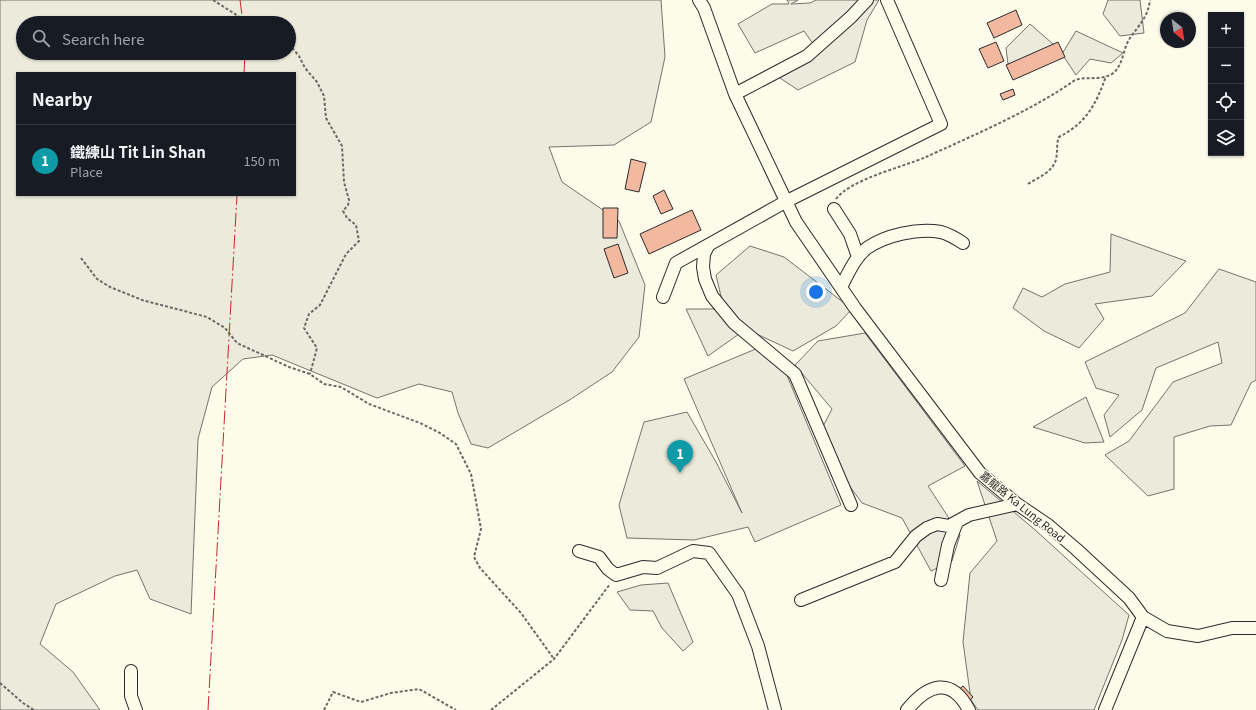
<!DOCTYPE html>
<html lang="en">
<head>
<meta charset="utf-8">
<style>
  :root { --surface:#171b24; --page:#20242c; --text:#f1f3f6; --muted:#9ea1a6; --line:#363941; --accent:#0b8043 }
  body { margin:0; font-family:Georgia,"Noto Sans TC",serif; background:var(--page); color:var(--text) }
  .controls { position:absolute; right:12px; top:12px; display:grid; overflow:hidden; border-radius:0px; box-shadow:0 1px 3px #0004 }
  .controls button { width:36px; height:36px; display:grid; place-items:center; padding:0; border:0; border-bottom:1px solid var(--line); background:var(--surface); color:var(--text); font:20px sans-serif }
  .compass { position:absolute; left:1160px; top:12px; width:36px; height:36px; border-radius:50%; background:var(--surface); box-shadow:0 1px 3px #0004; rotate:150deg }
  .you { position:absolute; left:816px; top:292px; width:14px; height:14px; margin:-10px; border:3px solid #fff; border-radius:50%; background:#1a73e8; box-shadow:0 0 0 6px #1a73e833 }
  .badge { display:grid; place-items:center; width:26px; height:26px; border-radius:50%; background:var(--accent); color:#fff; font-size:13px; font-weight:700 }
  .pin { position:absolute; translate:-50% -33px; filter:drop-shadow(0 1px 2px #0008) }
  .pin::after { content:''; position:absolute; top:21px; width:14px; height:12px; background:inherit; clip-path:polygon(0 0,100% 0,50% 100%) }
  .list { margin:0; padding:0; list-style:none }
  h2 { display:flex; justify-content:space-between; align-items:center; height:52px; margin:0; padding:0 16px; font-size:17px }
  h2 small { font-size:13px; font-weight:400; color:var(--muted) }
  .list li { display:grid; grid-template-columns:26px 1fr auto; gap:12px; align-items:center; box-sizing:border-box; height:72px; padding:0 16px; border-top:1px solid var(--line) }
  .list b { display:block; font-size:15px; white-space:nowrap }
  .list p { margin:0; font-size:13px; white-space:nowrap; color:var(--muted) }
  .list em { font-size:13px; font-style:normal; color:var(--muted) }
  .icon { flex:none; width:22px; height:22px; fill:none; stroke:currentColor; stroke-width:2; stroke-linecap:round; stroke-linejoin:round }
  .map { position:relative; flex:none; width:1256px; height:710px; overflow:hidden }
  .search { position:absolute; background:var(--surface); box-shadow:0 1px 3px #0004; left:16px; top:16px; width:280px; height:44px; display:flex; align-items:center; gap:10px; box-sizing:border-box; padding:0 14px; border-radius:22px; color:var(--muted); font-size:15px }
  .panel { position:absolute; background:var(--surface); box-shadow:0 1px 3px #0004; left:16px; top:72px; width:280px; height:124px; border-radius:0px }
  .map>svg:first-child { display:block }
  .green { fill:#ecebdb; stroke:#74746e; fill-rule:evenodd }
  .building { fill:#f2b8a0; stroke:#2b2b2b }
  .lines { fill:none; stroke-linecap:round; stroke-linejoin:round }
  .minor-casing { stroke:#2b2b2b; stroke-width:14 }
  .path { stroke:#6a6964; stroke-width:2; stroke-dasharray:3 2; stroke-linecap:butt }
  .minor { stroke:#fdfbea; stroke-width:12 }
  .power { stroke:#c62828; stroke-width:1; stroke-dasharray:14 3 2 3; stroke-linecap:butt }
  .labels { text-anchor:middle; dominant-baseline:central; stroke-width:3; stroke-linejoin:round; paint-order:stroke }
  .street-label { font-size:11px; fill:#2b2b2b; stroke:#fdfbea }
</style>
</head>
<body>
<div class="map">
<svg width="1256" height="710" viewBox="0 0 1256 710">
  <rect width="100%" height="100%" fill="#fdfbea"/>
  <path class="green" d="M0,0h661l4,57 -14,65 -37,23 -65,2 13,35 57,39 26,64 -6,52 -27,35 -41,27 -83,49 -17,-4 -13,-31 -6,-21 -33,-8 -42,14 -105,-43 -29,4 -31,28 -14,52 -7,175 -41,-15 -13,-29 -22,6 -59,28 -16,40 33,28 27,38h-100zM23,23h266v30h-266zM17,73h278v122h-278z
    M787,0h11l-7,4 19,-1 6,-3h63l-12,20 -12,42 -57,28 -21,-14 41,-25 -14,-20 -49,22 -17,-29 34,-20h17z
    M1108,0h32l4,33 -24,3 -17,-22z
    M1030,24l23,20 -21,23 -24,-3 -2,-16z
    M1076,31l47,22 -12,10 -21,-4 -14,16 -14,-21z
    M1111,234l75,27 -34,35 -57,8 9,15 -25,29 -35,-17 -31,-23 10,-20 19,9 23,-13 45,-12z
    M750,246l34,11 68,52 -16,17 -43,25 -47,-22 -38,27 -22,-47h38l-8,-34z
    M1219,269l37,13v98l-5,3 -20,42 -21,1 -36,11v52l-26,7 -43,-41 24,-14 44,-59 49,-19 -4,-21 -62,26 -14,42 -32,27 -6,-22 15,-20 -23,-7 -11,-26 100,-49z
    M865,333l100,133 -37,20 32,49 -8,26 -21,10 -29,-53 -40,-15 -22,-30 -22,-37 14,-27 -37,-44 23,-24z
    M758,348l28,25 55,132 -86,37 -7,-15 -54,13 -67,-2 -8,-33 25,-83 43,-10 29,50 26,51 -58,-134z
    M1086,397l18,45 -19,1 -52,-16z
    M977,481l57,48 95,86 -7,25 -28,70h-116l-7,-10 -8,-58 7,-69 27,-32z
    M668,583l25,59 -10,9 -21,-23 -9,-17 -23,-1 -13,-18 24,-7z"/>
  <path class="building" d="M1016,10l6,15 -28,13 -7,-15z
    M996,42l8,19 -16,7 -9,-19z
    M1058,42l7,15 -52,23 -7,-15z
    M1013,89l2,6 -12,5 -3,-6z
    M631,159l15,4 -7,29 -14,-3z
    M664,190l9,19 -12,5 -8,-18z
    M603,208h15l-1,30h-14z
    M692,210l9,20 -52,24 -9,-20z
    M618,244l10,29 -14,5 -10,-29z
    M963,686l10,11 -4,4 -11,-11z"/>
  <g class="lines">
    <defs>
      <path id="minor" d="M699,0l5,8 31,86 61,128 59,86 125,165 37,31 31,21 28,24 53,49 14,19 24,14 31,5 34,-8h24
        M735,94l72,-38 44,-39 16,-17
        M834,209l16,25 8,23
        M708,246l-4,8 -1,13 2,12 7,17 22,27 61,51 56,131
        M841,287c7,-13 14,-30 26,-39 19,-13 50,-20 74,-16 7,2 16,7 22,11
        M663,297l13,-34 109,-61 156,-78 -54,-124
        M579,551l20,6 9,12 8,6 27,-8 14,1 36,-17 16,2 29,41 20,52 17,64
        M941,580l7,-35 9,-23
        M801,600l94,-38 21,-26 11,-8 10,-4 12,2 20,-11 48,-11
        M131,671v25l5,14
        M907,710c21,-26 44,-34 62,0
        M1105,710l38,-93"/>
    </defs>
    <use href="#minor" class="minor-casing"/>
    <path class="path" d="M213,0l36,23
      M289,44l10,12 6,12 12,14 7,14 2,22 16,28 2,36 5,18 -1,5 -5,6 4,7 9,7 3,16 -13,13 -26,51 -11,9 -5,14 13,20 -7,26
      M1028,184c11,-7 25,-12 28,-25 2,-8 0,-15 3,-22 27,-14 37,-32 47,-61
      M836,199c15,-20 67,-32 90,-42 48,-22 107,-47 149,-77 13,-4 24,1 37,-6 11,-7 11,-26 18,-36 9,-13 18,-21 20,-38
      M81,258l16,21 13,8 32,13 65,17 18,11 12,15 52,24 21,7 14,10 17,3 28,17 51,19 20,10 16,11 15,30 10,55 -7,28 6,11 41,45 33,46
      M0,683l23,20 11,7
      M324,710l9,-18 28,10 30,-9 28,-4 37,21
      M491,710l63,-51 56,-75"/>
    <use href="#minor" class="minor"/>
    <path class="power" d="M240,0l3,23
      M244,73l1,-20
      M208,710l29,-515"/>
  </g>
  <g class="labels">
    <g class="street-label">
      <text transform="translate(1023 506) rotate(39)">嘉龍路 Ka Lung Road</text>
    </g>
  </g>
</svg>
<div class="controls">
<button>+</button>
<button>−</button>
<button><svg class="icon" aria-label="locate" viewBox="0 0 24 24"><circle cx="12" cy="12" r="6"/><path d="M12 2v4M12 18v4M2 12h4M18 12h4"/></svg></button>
<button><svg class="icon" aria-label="layers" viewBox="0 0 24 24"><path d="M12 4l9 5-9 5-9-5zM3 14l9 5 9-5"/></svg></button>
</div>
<svg class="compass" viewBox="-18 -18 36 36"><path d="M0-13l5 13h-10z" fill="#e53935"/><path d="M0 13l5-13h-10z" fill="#9ea1a6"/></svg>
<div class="you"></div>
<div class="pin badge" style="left:680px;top:473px;background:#0f9aa8">1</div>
<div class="search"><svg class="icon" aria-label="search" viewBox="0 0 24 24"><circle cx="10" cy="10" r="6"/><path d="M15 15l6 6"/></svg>Search here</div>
<section class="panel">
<h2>Nearby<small></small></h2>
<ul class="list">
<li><span class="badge" style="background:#0f9aa8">1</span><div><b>鐵練山 Tit Lin Shan</b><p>Place</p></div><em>150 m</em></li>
</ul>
</section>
</div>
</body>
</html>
